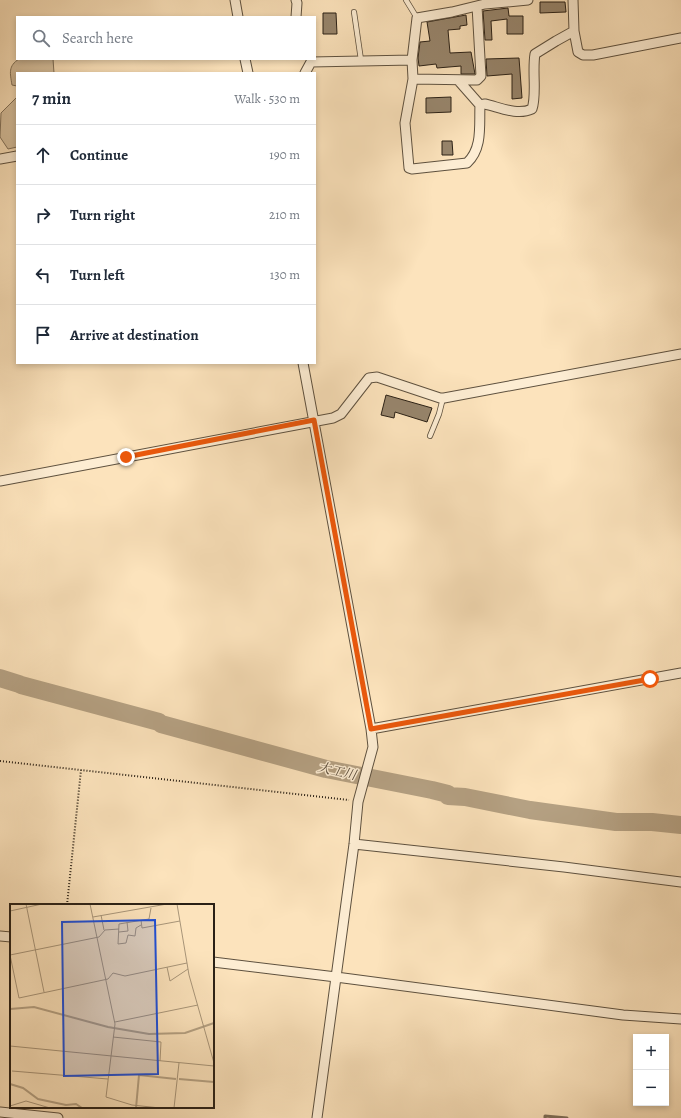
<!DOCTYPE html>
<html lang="en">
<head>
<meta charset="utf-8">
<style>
  :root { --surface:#fff; --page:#f2f2f3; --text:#1f2937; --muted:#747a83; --line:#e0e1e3 }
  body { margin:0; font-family:Alegreya,"Noto Serif JP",serif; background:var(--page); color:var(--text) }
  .controls { position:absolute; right:12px; bottom:12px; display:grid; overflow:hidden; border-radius:0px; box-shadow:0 2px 6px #0003 }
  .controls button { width:36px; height:36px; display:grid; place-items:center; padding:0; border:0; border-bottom:1px solid var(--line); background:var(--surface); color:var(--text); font:20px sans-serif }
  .stop { position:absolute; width:12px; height:12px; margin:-9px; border:3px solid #ea580c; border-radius:50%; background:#fff }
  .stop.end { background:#ea580c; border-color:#fff; box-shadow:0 1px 4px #0008 }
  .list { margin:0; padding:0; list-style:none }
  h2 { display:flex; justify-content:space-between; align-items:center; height:52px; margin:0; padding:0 16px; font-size:17px }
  h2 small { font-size:13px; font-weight:400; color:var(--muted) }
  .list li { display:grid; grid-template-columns:26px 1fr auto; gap:12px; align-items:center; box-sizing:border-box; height:60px; padding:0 16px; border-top:1px solid var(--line) }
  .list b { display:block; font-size:15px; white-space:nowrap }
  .list em { font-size:13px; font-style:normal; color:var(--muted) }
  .icon { flex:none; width:22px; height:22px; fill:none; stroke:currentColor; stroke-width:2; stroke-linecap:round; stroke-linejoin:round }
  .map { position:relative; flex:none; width:681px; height:1118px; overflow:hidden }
  .search { position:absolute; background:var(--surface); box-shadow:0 2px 6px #0003; left:16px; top:16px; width:300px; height:44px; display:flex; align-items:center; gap:10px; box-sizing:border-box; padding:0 14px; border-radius:0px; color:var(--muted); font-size:15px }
  .panel { position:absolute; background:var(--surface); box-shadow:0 2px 6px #0003; left:16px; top:72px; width:300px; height:292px; border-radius:0px }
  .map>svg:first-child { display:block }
  .green { fill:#d8c2a0; stroke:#81715a }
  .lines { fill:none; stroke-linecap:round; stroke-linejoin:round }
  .stream { stroke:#7d6d57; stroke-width:3 }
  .river { stroke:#b5a183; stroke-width:18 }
  .building { fill:#97856c; stroke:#2a2015 }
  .lane-casing { stroke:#5e513f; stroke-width:6 }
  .street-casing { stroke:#5e513f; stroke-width:11 }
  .path { stroke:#2a2015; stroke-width:2; stroke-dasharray:1 2; stroke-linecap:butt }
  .lane { stroke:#fdedd3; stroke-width:4.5 }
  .street { stroke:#fdedd3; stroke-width:9 }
  .route { stroke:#ea580c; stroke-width:5 }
  .labels { text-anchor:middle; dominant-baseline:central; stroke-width:3; stroke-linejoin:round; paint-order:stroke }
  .water-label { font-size:13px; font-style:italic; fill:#5b4d3c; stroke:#fdedd3 }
  .inset-river { fill:none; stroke:#b5a183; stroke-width:2 }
  .inset-road { fill:none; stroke:#a89579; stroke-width:1 }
  .view { fill:#1d4ed8; fill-opacity:0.15; stroke:#1d4ed8; stroke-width:2 }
  .inset-edge { fill:none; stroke:#2a2015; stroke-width:2 }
</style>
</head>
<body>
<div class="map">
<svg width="681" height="1118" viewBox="0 0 681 1118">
  <rect width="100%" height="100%" fill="#fce3bc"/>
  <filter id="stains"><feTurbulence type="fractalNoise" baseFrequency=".005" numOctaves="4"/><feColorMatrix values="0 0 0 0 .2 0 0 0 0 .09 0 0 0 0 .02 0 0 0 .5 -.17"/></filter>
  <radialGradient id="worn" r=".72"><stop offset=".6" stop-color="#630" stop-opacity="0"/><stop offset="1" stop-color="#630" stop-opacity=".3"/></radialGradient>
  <path class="green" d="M19,59h34l1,14h-37v13l-5,-1c-2,-12 -4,-19 7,-26z
    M17,97v50l-9,2 -8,-12 1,-24z"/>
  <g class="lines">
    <path class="stream" d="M545,1118v-2l22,2"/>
    <path class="river" d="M0,678l19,6 2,1 138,37 2,2 165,45 106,21 16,4v2l17,1 65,13 86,12h36l29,3"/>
  </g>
  <path class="building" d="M540,2h25l1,10 -26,1z
    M508,8l1,8h14v18h-16v-15l-16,2 1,19h-7l-2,-29z
    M323,13h13l1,21h-14z
    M466,15l1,10 -7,1v3l-12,1 2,23 21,-1 4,22h-14v-8l-24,2 -1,-4 -17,2 -1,-8 2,-16 10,-1 -3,-19z
    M519,58l3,40 -10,1v-25l-25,2 -1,-17z
    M451,97v15l-25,1v-15z
    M442,141h10l1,14h-11z
    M386,395l46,13 -5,14 -32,-10 -1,6 -13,-3z"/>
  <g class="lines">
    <defs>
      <path id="lane" d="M406,0l11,18
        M354,12l7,48
        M430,436l9,-22 4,-16"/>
      <path id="street" d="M235,0l3,17
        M296,0l1,3 -1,14
        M528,0l-43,4 -33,8 -35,6 -5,42 1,19 -8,44 4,45 3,1 55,-6c16,-15 12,-38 13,-58l5,-1c14,3 32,12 47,5 5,-14 0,-38 3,-55l21,-13 18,-10
        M573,0l1,31 4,21 5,3h10l88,-17
        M245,59l3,14
        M305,73l6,-11 101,-2
        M413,79l64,1 4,-4 -4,-70
        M458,80l22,25
        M0,159l17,-3
        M303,363l68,366 2,18 -15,55 -4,42 -37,274
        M0,481l333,-63 8,-4 28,-36 8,-1 63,21h4l237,-44
        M371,729l310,-56
        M354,844l210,23 117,15
        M0,936l11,1
        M213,962l123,15 287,38 58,4
        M0,1112l58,6"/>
    </defs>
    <use href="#lane" class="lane-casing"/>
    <use href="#street" class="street-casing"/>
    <path class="path" d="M0,761l349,39
      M67,905l14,-135"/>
    <use href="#lane" class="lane"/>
    <use href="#street" class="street"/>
  </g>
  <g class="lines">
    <path class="route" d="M126,457l188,-37 57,309 279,-50"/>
  </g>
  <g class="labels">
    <g class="water-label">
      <text transform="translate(337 771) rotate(13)">大工川</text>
    </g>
  </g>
  <g transform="translate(10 904)">
    <rect width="204" height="204" fill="#fce3bc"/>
    <path class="inset-river" d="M0,105l24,-2 74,20 41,7 36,-1 29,-10M169,175l35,3M0,180l13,4 15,11 28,6 10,-1 6,4M126,204l3,-33 37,4"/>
    <path class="inset-road" d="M16,0l18,88M80,0l25,120 -9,73 26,8 28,3M167,0l12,71 25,88M0,7l32,-7M91,11l3,15M83,13l74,-13M131,16l1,8 38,-7M131,21l-5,3 -1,8 -7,-1 -2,8 -8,1 1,-20 30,-5 2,-11M109,28l9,-1 -1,-9M0,51l9,43 89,-19 5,-6 12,3 62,-13M0,51l89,-18 6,-7 14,-1M157,63l3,14 18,-12M105,118l83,-17M103,133l48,5 -1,19M0,142l204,20M2,167l96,8M0,202l16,-5 24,7M164,204l5,-45"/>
    <path class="view" d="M145,16l3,154 -94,2 -2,-154z"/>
    <rect width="204" height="204" class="inset-edge"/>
  </g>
  <rect width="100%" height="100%" filter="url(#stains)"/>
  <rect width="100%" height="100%" fill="url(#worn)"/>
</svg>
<div class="controls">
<button>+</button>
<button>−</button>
</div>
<div class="stop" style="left:650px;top:679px"></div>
<div class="stop end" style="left:126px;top:457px"></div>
<div class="search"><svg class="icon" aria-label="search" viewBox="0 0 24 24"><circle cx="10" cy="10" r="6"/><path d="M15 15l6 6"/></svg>Search here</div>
<section class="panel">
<h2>7 min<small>Walk · 530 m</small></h2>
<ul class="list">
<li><svg class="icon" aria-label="ahead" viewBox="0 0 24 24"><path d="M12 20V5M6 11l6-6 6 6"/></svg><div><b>Continue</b></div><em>190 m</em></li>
<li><svg class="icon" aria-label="right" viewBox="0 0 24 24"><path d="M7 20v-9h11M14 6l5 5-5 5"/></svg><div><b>Turn right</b></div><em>210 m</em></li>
<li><svg class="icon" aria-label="left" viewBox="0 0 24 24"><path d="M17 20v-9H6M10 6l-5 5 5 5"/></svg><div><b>Turn left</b></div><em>130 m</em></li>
<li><svg class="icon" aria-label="arrive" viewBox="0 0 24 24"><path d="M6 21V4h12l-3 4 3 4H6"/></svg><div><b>Arrive at destination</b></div></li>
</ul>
</section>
</div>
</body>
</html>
